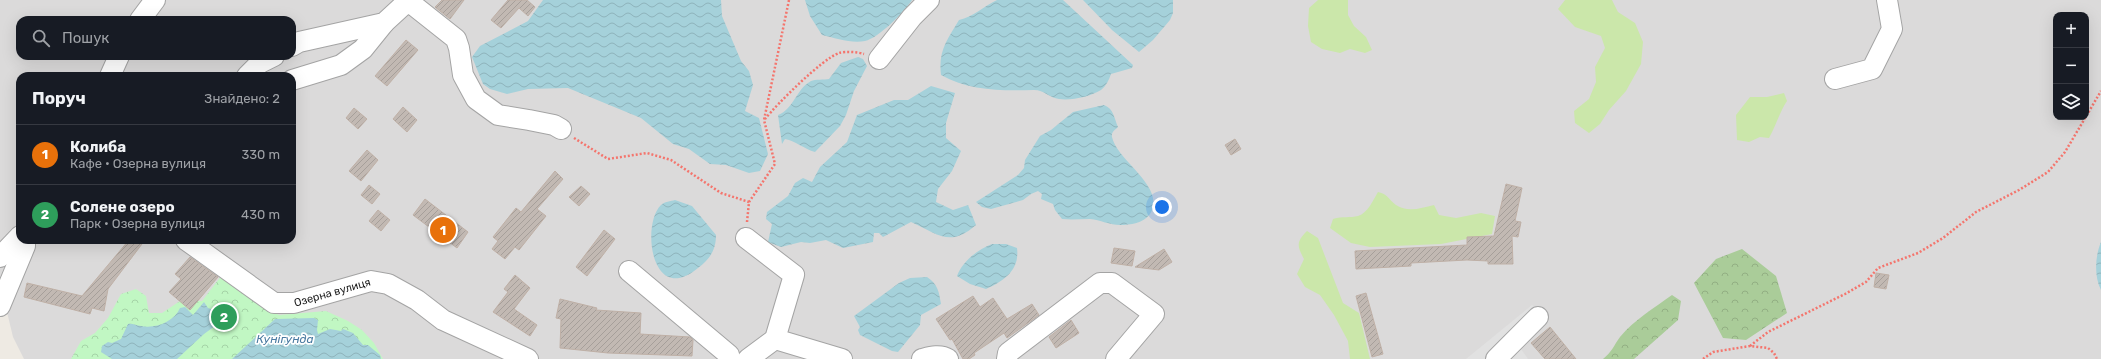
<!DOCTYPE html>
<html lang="uk">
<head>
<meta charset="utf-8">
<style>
  :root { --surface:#171b24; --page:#20242c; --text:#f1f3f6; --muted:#9ea1a6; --line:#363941; --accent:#dc898e }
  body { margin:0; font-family:Rubik,sans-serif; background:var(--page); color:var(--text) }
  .controls { position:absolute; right:12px; top:12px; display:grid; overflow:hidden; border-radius:8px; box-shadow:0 4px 16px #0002 }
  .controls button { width:36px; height:36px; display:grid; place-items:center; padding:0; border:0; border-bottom:1px solid var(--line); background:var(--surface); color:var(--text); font:20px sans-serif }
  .you { position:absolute; left:1162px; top:207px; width:14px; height:14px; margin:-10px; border:3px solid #fff; border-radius:50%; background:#1a73e8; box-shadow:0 0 0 6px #1a73e833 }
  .badge { display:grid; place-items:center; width:26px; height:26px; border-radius:50%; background:var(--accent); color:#fff; font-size:13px; font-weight:700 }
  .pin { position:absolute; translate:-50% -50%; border:2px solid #fff; box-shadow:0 1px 4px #0006 }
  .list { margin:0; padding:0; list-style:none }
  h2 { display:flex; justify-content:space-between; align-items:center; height:52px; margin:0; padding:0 16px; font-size:17px }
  h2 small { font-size:13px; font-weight:400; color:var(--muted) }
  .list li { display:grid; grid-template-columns:26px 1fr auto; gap:12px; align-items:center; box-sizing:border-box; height:60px; padding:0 16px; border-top:1px solid var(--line) }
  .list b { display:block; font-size:15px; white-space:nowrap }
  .list p { margin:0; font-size:13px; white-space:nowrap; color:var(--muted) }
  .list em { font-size:13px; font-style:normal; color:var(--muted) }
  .icon { flex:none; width:22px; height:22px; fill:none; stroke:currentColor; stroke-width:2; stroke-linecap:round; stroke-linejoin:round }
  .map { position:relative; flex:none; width:2101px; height:359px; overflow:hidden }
  .search { position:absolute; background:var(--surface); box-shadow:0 4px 16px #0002; left:16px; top:16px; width:280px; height:44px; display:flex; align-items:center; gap:10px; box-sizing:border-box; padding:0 14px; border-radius:12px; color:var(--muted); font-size:15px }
  .panel { position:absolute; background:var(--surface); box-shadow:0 4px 16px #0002; left:16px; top:72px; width:280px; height:172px; border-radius:12px }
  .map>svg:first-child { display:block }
  .residential { fill:#dbdada; fill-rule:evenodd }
  .grass { fill:#cbe7aa }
  .forest { fill:url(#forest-crowns) }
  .park { fill:url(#park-crowns) }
  .parking { fill:#e1e1e1 }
  .water { fill:url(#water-waves) }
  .building { fill:url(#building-hatch); stroke:#bfb0a6 }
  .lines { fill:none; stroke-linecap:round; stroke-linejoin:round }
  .minor-casing { stroke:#a4a4a4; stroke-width:22 }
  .path { stroke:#f4756d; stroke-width:2.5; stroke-dasharray:2 2; stroke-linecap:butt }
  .minor { stroke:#fff; stroke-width:20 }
  .labels { text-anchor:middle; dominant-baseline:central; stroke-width:3.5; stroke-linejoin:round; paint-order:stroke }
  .street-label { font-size:11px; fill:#1d1d1d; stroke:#fff }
  .water-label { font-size:12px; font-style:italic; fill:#4a7aa1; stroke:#fff }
</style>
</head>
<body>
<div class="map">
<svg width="2101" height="359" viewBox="0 0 2101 359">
  <defs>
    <pattern id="forest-crowns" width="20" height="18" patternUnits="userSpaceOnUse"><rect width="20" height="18" fill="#ac9"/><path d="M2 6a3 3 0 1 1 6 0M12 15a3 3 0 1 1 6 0" fill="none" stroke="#92af83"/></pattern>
    <pattern id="park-crowns" width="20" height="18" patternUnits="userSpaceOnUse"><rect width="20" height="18" fill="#c1f7c3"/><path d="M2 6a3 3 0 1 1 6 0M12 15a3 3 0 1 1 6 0" fill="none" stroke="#a5d3a7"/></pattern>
    <pattern id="water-waves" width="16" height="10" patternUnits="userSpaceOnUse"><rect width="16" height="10" fill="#a5d1da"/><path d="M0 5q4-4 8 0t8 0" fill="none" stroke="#8eb3bb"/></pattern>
    <pattern id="building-hatch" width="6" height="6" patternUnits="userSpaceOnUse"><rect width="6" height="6" fill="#c2b9b3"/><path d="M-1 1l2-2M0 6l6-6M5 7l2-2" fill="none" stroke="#a69f9a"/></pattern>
  </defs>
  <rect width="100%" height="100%" fill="#eeeae3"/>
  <path class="residential" d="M0,0h2101v359h-2077l-11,-22 -13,-54zM2056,15h30v102h-30zM20,20h272v36h-272zM20,76h272v164h-272z"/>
  <path class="grass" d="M1318,0h30v15l6,11 12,11 6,13 -7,3 -15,-4 -10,4 -18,-4 -11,-7 -3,-16 1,-18z
    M1565,0h47l6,12 17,11 8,19 -2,22 -15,27 -17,19 -9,14 -11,9 -14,-10 -1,-12 15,-12 7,-17 -1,-15 10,-19 -4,-12 -26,-9 -17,-18z
    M1784,93l3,8c-8,12 -11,25 -18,37l-9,-1 -11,5 -12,-2 -1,-25 14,-18h17z
    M1378,192c10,2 10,7 18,13 12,8 25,3 38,0l5,10 17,3 25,-5 14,3 -3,18 -51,10 -71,3 -19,-4 -21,-15 3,-9c10,-3 17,-1 25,-3 10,-3 15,-16 20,-24z
    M1307,231l11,7 25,65 16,10 11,46h-20l-2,-18 -14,-26 -14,-20 -15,-8 -8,-13 7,-15c-7,-13 -8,-17 3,-28z"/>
  <path class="forest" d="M1742,249l34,27 11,37 -41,27 -23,-2 -29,-55 22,-24z
    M1672,295l9,6 -3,19 -44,39h-31c9,-7 11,-14 17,-22 14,-17 34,-29 52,-42z"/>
  <path class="park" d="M222,275l31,25 26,15 47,-4 22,10 14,9 12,13 9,16h-312l10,-18 14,-8 13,-15 13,-24 15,-5 10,7 3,17h13l18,-12h22z"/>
  <path class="parking" d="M1532,305l17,16 -28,28 7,10h-62z"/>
  <path class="water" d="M543,0h178l1,16 19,45 8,10 4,14 -8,26 14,7 9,36 -8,17 -11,2 -23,-8 -16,-1 -21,-15 -16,-5 -32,-26 -73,-30 -40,1 -21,5 -17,-5 -7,-5 -11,-27 8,-11 48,-25z
    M805,0h107c-8,12 -33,38 -47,41 -13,3 -30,-3 -43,-6l-12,-19z
    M997,0h66l70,65 -1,3 -21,6c-2,6 -5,12 -10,16 -9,6 -30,11 -42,9 -9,-1 -15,-9 -25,-9 -32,1 -65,1 -93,-15 -3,-24 6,-35 18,-55 14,-3 25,-14 38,-20z
    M1083,0h90v13l-3,7 -17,20 -14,12 -27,-22z
    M858,57l5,2 4,7 -13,25 -8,24 -6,11 -25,26c-11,-3 -19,-11 -30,-13l-3,5 -4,-29c16,-6 18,-26 33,-34 4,-2 13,-1 18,-2l12,-16z
    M931,86l24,7 -9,30v15l15,13 -9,20 -14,18 -2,13 17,8 15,-5 8,20c-26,23 -38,9 -65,-3l-28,15 -4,-4h-5l-1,9 -30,6 -17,-8 -16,3 -9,-1 -20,5 -13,-5 4,-18 -6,-5 1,-7 21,-16 7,-13 8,-5 9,4 8,-15 27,-25 10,-27 37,-15h14z
    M1104,105c10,4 10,13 14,22 -3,3 -7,5 -6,10 5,24 55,50 38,77 -6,9 -20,11 -30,11 -10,0 -20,-5 -30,-6 -9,0 -18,1 -28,0l-7,-9 -2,-6 -12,-5 1,-5 -4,-3 -7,3 -8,6 -32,9 -9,-2 -6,-5 42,-27 6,-7 1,-8 15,-24 11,-6 22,-18z
    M675,200l17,6 24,29c0,15 -6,24 -18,33 -47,39 -57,-44 -37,-63 3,-3 10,-4 14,-5z
    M2101,242v48c-7,-13 -6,-34 0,-48z
    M992,244h14l11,4c3,22 -13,33 -31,41l-16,-5 -13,-8c5,-14 21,-27 35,-32z
    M927,277c11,7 12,15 14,27l-20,11 -1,10 -22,27 -6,-1 -32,-16 -2,-5 2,-3 -6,-11 45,-33 11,-5z
    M204,302l4,6 9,3 -2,6 4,6 -15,11 -27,25h-65l-11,-7 1,-6 6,-4 4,1 9,-4 7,-15c5,-1 8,2 13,2 14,3 33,-4 39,-18l5,-1 8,8z
    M314,318l4,2 -1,10 1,4 12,-5 11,2 2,-2 10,4 10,12h5l12,10 1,4h-149l43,-40z"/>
  <path class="building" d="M442,0h22l-14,19 -15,-12z
    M508,0h19l8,7 -7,9 -9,-8 -18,20 -10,-8z
    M406,40l12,10 -31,36 -12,-10z
    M403,107l14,13 -10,12 -14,-13z
    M354,108l13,11 -9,10 -12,-11z
    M1235,139l6,10 -10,6 -6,-10z
    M367,150l11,10 -17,21 -12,-10z
    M555,171l8,8 -26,30 9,7 -27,34 -4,-3 -10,12 -13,-10 6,-8 -5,-4 23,-29 5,4z
    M1506,184l16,4 -7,33 6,1 -3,15 -6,-1 1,28h-25v-3l-21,-1 -56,3v3l-55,3 -1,-18 112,-6v-8l27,-1z
    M369,185l11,9 -8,10 -11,-9z
    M581,186l9,8 -11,12 -10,-9z
    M425,199l43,33 -11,16 -44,-33z
    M378,210l12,10 -9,11 -12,-10z
    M604,230l11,9 -28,37 -11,-9z
    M129,240h16l-37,49 -4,22 -12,-3 -2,6 -66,-17 3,-14 55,13z
    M1114,248l21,3 -3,15 -21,-3z
    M1164,249l8,13 -13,8 -24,-3z
    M190,257l28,20 -28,33 -21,-18 12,-13 -6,-5z
    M1876,273l13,2 -3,14 -12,-2z
    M515,275l15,13 -16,21 23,16 -7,11 -37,-24 15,-20 -4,-3z
    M1366,293l17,61 -11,3 -16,-61z
    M973,296l7,11 13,-9 14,21 25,-15 7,11 -32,23 -3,-5 -30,20 1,2 -6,4h-6l-11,-20 -2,1 -14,-21z
    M560,299l37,9 -1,2 45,3 -1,21 50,3 3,3 -1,16 -84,-3 -48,-5 1,-29 -5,-1z
    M1071,320l8,13 -23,15 -7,-11z
    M1550,327l26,32h-31l-14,-16z"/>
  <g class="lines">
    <defs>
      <g id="minor">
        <path d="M140,20l15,-20"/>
        <path d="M292,46l7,-4 85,-19 24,-22 48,38 3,9 4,27 13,24 22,16 31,5 25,5 7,4"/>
        <path d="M879,59l33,-42 17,-17"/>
        <path d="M110,76l9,-20"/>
        <path d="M247,76l13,-13 14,-7"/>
        <path d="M1835,79l37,-10 20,-40 -5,-29"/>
        <path d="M292,80l49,-15 22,-16 21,-26"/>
        <path d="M746,238l48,37 -19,64 -27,20"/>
        <path id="s1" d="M186,240l88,63h20l77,-22 17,3 29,16 26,20 85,39"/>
        <path d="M0,257l20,-21"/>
        <path d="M629,271l100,84 1,4"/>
        <path d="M0,306l25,-60v-6"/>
        <path d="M775,339l67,20"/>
        <path d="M922,359c8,-2 18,-5 26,0"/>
        <path d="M1007,359l1,-6 92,-70h12l42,31 -38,45"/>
        <path d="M1496,359l42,-42"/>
      </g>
    </defs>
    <use href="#minor" class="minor-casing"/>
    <path class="path" d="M765,119c12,-15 57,-60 74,-66 6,-2 19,-1 25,1
      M574,138l34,21 39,-6 24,7 50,33 28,9
      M747,222l2,-20 26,-38 -11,-44 25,-120
      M1750,346l18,-14 77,-38 21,-12 12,-14 40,-15 25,-15 33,-26 43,-22 29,-18 17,-20 36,-61
      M1703,359l10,-7 37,-6 18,2 6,5 3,6"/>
    <use href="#minor" class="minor"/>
  </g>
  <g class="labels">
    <g class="street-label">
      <text stroke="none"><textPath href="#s1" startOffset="168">Озерна вулиця</textPath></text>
    </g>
    <g class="water-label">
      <text x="285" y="339">Кунігунда</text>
    </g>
  </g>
</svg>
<div class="controls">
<button>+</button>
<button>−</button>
<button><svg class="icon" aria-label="layers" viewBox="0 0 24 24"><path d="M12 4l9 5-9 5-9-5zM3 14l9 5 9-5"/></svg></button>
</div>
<div class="you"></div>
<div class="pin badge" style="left:443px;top:230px;background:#e8710a">1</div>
<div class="pin badge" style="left:224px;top:317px;background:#2e9e5b">2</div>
<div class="search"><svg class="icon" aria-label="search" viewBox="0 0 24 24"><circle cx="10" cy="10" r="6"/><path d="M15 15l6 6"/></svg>Пошук</div>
<section class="panel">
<h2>Поруч<small>Знайдено: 2</small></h2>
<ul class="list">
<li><span class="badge" style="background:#e8710a">1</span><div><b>Колиба</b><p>Кафе · Озерна вулиця</p></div><em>330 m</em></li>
<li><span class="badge" style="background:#2e9e5b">2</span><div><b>Солене озеро</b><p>Парк · Озерна вулиця</p></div><em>430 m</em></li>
</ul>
</section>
</div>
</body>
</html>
